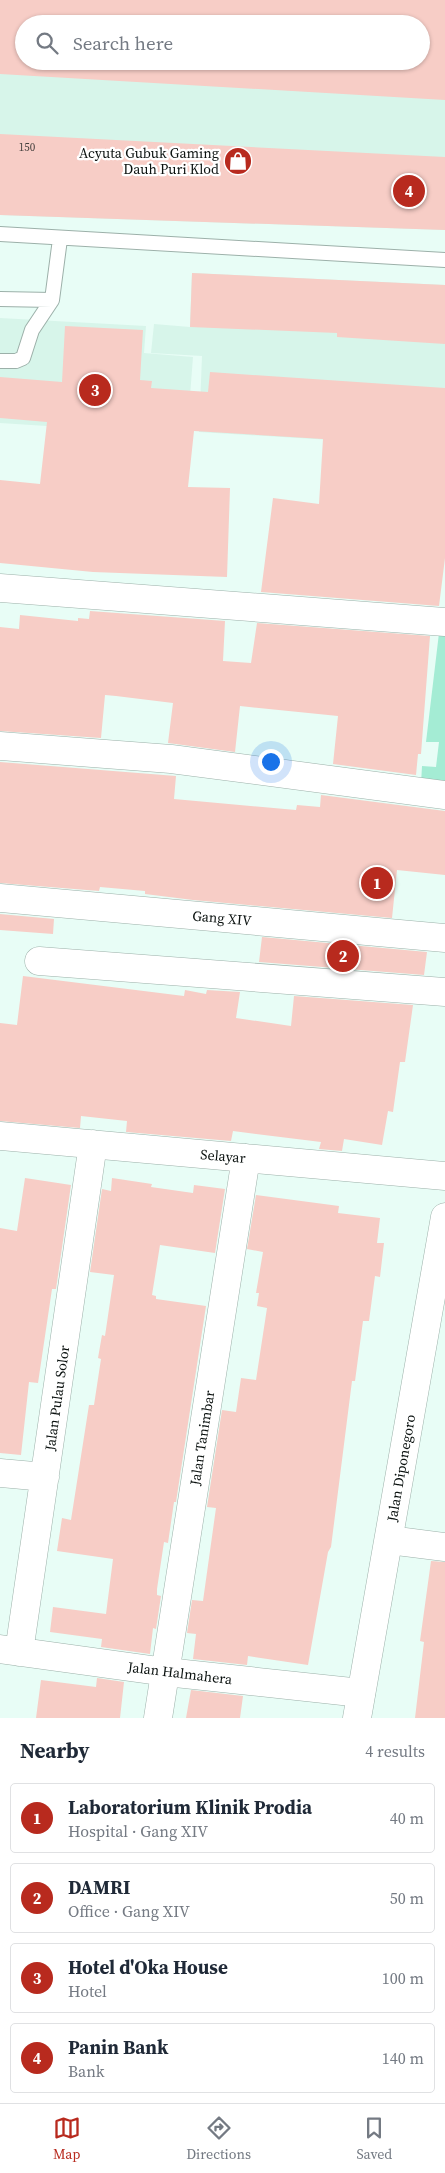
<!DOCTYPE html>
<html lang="en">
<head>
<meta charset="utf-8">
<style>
  :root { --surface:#fff; --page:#f6f6f7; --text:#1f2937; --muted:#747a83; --line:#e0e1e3; --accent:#b82a1e }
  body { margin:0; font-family:"Source Serif 4",serif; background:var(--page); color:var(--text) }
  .you { position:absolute; left:270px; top:761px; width:18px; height:18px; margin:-12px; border:4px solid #fff; border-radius:50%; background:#1a73e8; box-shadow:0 0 0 8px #1a73e833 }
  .badge { display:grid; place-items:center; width:32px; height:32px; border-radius:50%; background:var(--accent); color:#fff; font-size:16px; font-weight:700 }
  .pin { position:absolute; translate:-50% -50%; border:2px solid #fff; box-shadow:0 1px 5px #0006 }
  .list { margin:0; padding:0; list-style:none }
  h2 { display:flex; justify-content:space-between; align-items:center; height:65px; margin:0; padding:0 20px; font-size:21px }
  h2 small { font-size:16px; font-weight:400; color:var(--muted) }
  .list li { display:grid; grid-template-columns:32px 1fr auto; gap:15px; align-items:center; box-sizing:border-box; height:70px; margin:0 10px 10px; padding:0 10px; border:1px solid var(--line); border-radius:5px }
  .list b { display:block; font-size:19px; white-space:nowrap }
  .list p { margin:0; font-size:16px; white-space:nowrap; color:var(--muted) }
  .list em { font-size:16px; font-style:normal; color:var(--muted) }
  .icon { flex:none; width:28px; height:28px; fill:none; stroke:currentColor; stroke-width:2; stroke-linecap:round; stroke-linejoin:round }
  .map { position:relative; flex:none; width:445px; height:1718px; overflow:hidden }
  .search { position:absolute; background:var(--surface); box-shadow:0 1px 4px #0004; left:15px; right:15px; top:15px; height:55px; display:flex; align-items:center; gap:12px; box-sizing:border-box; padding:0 18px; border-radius:28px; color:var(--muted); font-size:19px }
  .sheet { height:385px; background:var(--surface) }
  nav { display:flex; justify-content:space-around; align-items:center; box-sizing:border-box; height:70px; border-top:1px solid var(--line); background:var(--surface); font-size:14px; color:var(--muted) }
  nav a { display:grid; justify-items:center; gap:2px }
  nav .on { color:var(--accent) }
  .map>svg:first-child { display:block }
  .built { fill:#d7f5ea; fill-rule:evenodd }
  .green { fill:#a4ecd4 }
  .building { fill:#f7cdc6; fill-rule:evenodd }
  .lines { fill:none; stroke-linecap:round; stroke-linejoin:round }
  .lane-casing { stroke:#9cb0a9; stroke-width:16 }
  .street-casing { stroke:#9cb0a9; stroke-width:29 }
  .secondary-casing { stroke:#9cb0a9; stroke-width:29 }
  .lane { stroke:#fff; stroke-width:14 }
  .street { stroke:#fff; stroke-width:28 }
  .secondary { stroke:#fff; stroke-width:28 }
  .labels { text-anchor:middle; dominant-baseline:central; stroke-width:4.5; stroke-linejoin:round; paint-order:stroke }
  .number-label { font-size:11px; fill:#45403d }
  .poi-label { font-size:14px; fill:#0a110f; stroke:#fff; text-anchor:end }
  .street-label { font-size:14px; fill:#0a110f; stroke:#fff }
</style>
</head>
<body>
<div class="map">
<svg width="445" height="1718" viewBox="0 0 445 1718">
  <rect width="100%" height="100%" fill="#e8fdf6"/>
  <path class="built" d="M0,0l445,13v217l-445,-15zM24,24h397v37h-397z
    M192,273l253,12v162l-246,-15 3,-76 -51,-3 3,-29 36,3z
    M0,318l146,8 -2,27 49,4 -6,78 -187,-12z"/>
  <path class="green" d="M439,633l6,1v172l-25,-4 2,-36 14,1 3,-25h-13z"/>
  <path class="building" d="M0,0h445v100l-445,-26zM24,24h397v37h-397z
    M0,134l445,23v73l-445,-15z
    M192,273l253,12v59l-108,-7v-4l-147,-6z
    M65,326l78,4 -3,50 12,1 -1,7 57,4 2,-20 235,16v170l-6,48 -178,-14 12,-94 46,6 4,-65 -129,-8 -6,56 42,1 -3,89 -134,-5 -93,-9v-83l40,4 7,-62 -47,-4v-41l62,5z
    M90,611l135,10 -2,40 28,2 6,-40 173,13 -9,118h-3l-2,21 -83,-11 5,-48 -98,-10 -5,46 -67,-9 5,-40 -57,-7 -11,-1 -4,43 -101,-7v-104l19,2 1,-14 58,6v-3l11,1z
    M0,762l176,14 -2,23 122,11 1,-5 23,2 1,-12 124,16v64l-48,-5 -5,48 -199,-18 -48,-6v-3l-45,-4 -1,4 -99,-8z
    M0,914l54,5 -1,15 -53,-4z
    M262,937l165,15 -3,23 -165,-13z
    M23,976l161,20 1,-6 21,4 1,-4 33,2 -4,26 55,8 3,-30 119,9 -8,57h-5l-7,50 -5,-1 -6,34 -38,-6 -2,12 -23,-2 2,-7 -88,-11 -2,10 -105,-9 1,-11 -46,-5 -1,12 -80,-7v-98l17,2z
    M25,1178l46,7 -15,104h-4l-14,94 -9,-1 -8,73 -21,-2v-225l17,3z
    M112,1178l40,6 -1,3 42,6 1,-8 31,4 -10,64 -55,-8 -8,50 4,1v3l50,7 -30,196h-2l-6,41 -4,-1 -7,47v6l4,1 -5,33 -3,-1 -3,26 -49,-7 1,-8 -52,-7 3,-25 53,7 7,-55 -56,-8 5,-33 9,2 18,-115h5l7,-46 -3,-1 4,-23 3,1 9,-61 -24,-3 12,-83 9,2z
    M256,1195l83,11 -1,7 42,5 -3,25h7l-4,34 -5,-1 -6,45h-6l-8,60h-3l-21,166 -3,5 -20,113 -60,-9 -1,9 -54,-6 3,-25 -9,-1 5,-33 11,1 13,-93 -9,-1 15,-97 14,2 5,-34 15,2 11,-72 -10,-2 2,-13h-3l7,-41 -16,-3z
    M431,1561l14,1v156h-30l9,-76 -4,-1z
    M97,1678l27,4 -4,36h-84l5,-38 55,7z
    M191,1690l52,6 -3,22h-54z"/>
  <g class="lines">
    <defs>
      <path id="lane" d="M0,234l445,26
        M0,299l52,1
        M0,361h16l7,-3 9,-28 20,-30 8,-61"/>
      <path id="street" d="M0,588l445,34
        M0,746l171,13 274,36
        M0,898l445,40
        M39,961l406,31
        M0,1136l445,40
        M0,1473l45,4
        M389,1540l56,7
        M0,1649l166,23 195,21
        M19,1652l74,-508
        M158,1718l88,-560"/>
      <path id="secondary" d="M357,1718l88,-501"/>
    </defs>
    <use href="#lane" class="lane-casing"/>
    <use href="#street" class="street-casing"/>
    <use href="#secondary" class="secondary-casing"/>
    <use href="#lane" class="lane"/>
    <use href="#street" class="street"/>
    <use href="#secondary" class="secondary"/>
  </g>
  <defs>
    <symbol id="shop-disc" viewBox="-11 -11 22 22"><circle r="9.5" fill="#b82a1e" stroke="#fff"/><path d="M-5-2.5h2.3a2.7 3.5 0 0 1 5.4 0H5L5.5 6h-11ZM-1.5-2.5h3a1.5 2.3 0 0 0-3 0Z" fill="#fff"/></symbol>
  </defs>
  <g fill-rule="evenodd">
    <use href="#shop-disc" x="222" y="145" width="32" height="32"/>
  </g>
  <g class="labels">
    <g class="number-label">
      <text x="27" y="147">150</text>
    </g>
    <g class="poi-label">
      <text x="219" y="153">Acyuta Gubuk Gaming<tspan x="219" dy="16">Dauh Puri Klod</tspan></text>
    </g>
    <g class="street-label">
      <text transform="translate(222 918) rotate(5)">Gang XIV</text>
      <text transform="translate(223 1156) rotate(5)">Selayar</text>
      <text transform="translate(57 1398) rotate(-82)">Jalan Pulau Solor</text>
      <text transform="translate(202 1438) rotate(-81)">Jalan Tanimbar</text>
      <text transform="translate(401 1468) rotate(-80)">Jalan Diponegoro</text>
      <text transform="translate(180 1673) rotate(7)">Jalan Halmahera</text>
    </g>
  </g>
</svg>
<div class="you"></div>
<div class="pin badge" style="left:377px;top:883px">1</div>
<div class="pin badge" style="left:343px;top:956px">2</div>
<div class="pin badge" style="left:95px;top:390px">3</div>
<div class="pin badge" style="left:409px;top:191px">4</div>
<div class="search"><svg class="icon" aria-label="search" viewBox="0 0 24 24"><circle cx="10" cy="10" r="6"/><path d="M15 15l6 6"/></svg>Search here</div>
</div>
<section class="sheet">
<h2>Nearby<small>4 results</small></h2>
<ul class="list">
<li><span class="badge">1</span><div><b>Laboratorium Klinik Prodia</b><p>Hospital · Gang XIV</p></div><em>40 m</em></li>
<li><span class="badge">2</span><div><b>DAMRI</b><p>Office · Gang XIV</p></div><em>50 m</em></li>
<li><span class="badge">3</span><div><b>Hotel d'Oka House</b><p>Hotel</p></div><em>100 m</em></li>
<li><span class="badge">4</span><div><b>Panin Bank</b><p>Bank</p></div><em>140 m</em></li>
</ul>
</section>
<nav>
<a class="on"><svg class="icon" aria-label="map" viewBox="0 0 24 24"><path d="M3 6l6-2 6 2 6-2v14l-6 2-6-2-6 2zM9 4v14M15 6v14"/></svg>Map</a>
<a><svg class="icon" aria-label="directions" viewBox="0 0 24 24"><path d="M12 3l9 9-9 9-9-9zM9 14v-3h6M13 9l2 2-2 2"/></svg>Directions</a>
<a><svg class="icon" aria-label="saved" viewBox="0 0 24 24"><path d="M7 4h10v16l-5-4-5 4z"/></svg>Saved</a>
</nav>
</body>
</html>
